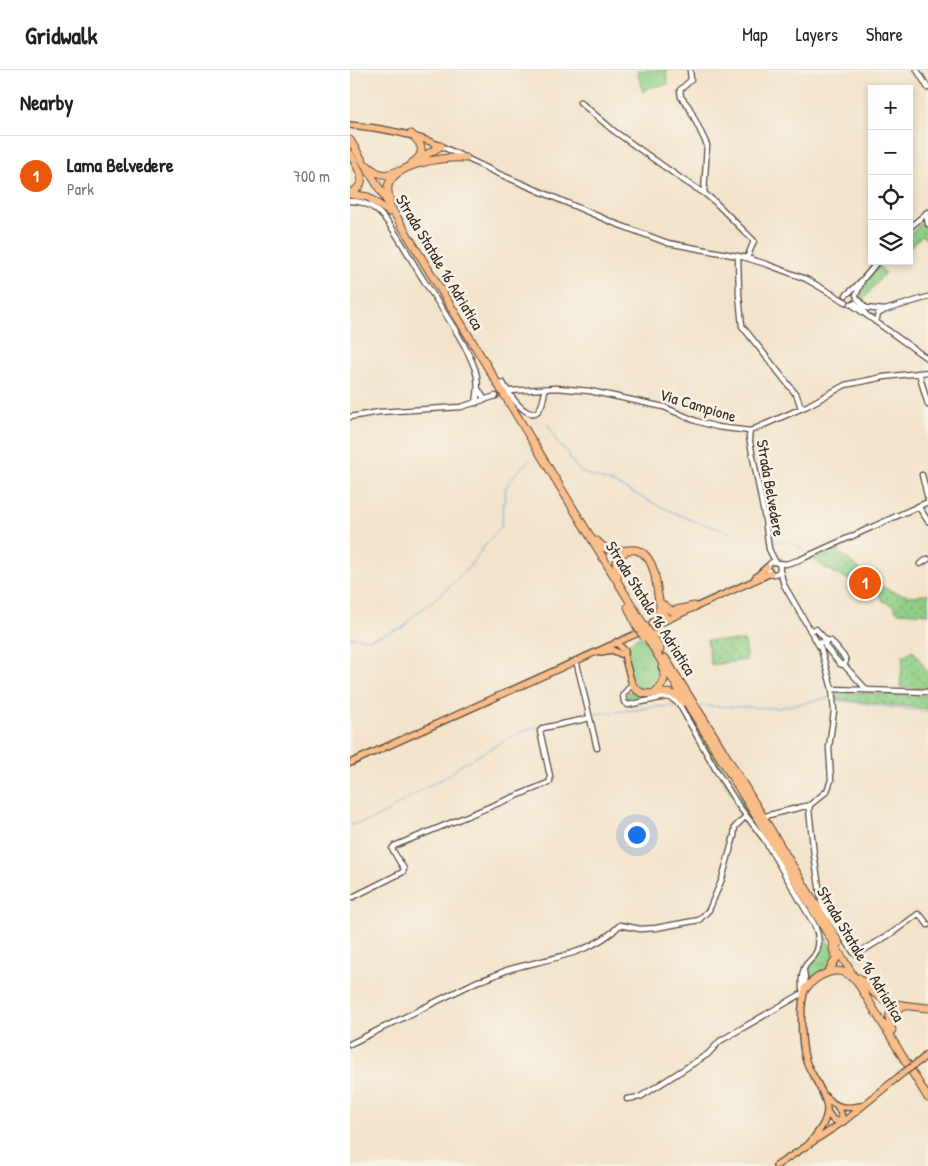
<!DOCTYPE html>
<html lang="en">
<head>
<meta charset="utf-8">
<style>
  :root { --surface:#fff; --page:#f2f2f2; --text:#222; --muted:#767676; --line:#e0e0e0; --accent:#ea580c }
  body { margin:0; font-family:"Patrick Hand",sans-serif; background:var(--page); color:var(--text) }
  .controls { position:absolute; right:15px; top:15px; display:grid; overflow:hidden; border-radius:0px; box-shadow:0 2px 8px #0003 }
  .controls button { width:45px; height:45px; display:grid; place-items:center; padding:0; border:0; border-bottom:1px solid var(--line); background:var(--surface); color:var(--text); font:25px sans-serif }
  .you { position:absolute; left:286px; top:764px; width:18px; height:18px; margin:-12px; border:4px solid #fff; border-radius:50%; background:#1a73e8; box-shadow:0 0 0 8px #1a73e833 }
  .badge { display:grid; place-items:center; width:32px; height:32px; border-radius:50%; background:var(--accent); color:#fff; font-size:16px; font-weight:700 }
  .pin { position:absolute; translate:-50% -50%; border:2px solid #fff; box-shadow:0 1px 5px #0006 }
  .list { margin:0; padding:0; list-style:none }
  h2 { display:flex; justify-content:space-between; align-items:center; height:65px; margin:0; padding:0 20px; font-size:21px }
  h2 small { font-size:16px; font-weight:400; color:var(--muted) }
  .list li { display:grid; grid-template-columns:32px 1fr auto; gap:15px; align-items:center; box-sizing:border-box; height:80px; padding:0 20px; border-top:1px solid var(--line) }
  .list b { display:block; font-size:19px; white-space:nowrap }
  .list p { margin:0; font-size:16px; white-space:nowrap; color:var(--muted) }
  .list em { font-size:16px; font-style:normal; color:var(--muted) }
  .icon { flex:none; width:28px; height:28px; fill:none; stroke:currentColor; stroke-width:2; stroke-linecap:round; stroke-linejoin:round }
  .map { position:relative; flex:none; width:578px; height:1096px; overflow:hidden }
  header { display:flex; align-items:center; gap:30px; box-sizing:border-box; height:70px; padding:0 25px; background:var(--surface); border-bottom:1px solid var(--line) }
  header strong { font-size:24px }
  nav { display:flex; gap:28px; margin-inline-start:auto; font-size:18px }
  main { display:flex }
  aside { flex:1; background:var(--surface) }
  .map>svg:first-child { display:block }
  .grass { fill:url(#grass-tufts); stroke:#657c52 }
  .park { fill:url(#park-dots); stroke:#657c52 }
  .garden { fill:#8fcf86; stroke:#657c52 }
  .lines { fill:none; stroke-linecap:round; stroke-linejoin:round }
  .stream { stroke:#67a6da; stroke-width:1 }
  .minor-casing { stroke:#574638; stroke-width:7 }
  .major-casing { stroke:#574638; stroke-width:8 }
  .highway-casing { stroke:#574638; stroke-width:9 }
  .minor { stroke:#fff; stroke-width:4.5 }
  .major { stroke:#f8bd89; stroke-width:5.5 }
  .highway { stroke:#f8bd89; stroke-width:7 }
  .major-bridge-casing { stroke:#574638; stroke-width:8; stroke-linecap:butt }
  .highway-bridge-casing { stroke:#574638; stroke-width:9; stroke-linecap:butt }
  .major-bridge { stroke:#f8bd89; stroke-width:5.5 }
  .highway-bridge { stroke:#f8bd89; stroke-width:7 }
  .labels { text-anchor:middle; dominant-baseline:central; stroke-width:5; stroke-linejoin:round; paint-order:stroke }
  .street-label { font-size:16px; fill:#3b2a1e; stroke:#f7f3e8 }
</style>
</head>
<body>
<header>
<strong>Gridwalk</strong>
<nav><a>Map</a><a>Layers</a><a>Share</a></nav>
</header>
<main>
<aside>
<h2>Nearby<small></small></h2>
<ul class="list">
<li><span class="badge">1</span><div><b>Lama Belvedere</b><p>Park</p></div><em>700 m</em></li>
</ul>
</aside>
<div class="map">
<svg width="578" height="1096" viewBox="0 0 578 1096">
  <defs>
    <pattern id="grass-tufts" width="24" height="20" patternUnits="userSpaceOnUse" patternTransform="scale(1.25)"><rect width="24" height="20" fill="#8fcf86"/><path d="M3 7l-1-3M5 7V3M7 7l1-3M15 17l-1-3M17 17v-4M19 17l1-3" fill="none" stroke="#76a86d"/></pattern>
    <pattern id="park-dots" width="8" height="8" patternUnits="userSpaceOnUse" patternTransform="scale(1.25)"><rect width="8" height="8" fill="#8fcf86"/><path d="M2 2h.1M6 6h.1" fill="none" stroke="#76a86d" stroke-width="1.8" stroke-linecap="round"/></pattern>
  </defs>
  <rect width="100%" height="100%" fill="#f7f3e8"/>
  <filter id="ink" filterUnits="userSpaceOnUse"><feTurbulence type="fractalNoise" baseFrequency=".02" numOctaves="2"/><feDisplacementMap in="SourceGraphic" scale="10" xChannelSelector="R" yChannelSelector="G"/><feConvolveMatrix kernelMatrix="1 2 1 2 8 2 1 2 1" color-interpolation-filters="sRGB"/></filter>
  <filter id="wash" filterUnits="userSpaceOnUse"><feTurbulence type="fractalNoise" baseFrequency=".0096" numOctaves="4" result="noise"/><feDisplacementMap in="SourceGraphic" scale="20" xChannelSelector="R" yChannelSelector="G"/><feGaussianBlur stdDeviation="1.12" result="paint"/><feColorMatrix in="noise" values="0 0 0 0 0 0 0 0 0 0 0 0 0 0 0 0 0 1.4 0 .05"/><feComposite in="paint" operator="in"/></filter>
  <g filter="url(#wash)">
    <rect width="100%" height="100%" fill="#f3e3ca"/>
    <path class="grass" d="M291,564l21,33 1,11 -9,12c-6,1 -11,2 -16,-3 -8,-7 -13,-34 -10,-43z
      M280,621c5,1 10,5 16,5 12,1 20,-7 33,1l74,120c-18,-4 -59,-99 -74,-117 -15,-10 -32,-1 -47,3l-5,-1 -2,-4 1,-4z
      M441,808l44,76 -6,14 -15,9 -5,-1 -3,-4c2,-8 10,-11 12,-19 9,-24 -15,-54 -27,-75z"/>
    <path class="park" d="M574,150h1l3,18 -2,1 -4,-3 -13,12v-13z
      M529,196l6,7 -23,28c-5,-13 9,-25 17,-35z
      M488,478l2,5 29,24 8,-5 2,3 -8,6c17,9 37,20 57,12v21l-30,-2 -3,-2v-3l-12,-6 -5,-7 -55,-27 -10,-8z
      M357,570l38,1 2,19 -36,5z
      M563,580l15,22v17l-28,-2 3,-31z
      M484,622h10l84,4v13l-91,-10z"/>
    <path class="garden" d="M287,0h31l-2,4 2,10 -20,4 -5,4z"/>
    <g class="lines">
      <path class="stream" d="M198,354l10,20 11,9 1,6 11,13 37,13 39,20 37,16 38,12
        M421,472l17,-1 20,11
        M0,567l20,2 34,-12 6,-8 40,-33 19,-19 14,-19 18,-21 5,-40 10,-14 13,-13
        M485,630l93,12
        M349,636l79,2 50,-10 3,1
        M0,755l21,-5 14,-7 41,-26 22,-11 11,-10 61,-34 35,-10 39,-8 42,-4 14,-3 26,-1"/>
    </g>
  </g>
  <g filter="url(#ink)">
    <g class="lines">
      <defs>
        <path id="minor" d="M340,0l1,10 -11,10 1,7 8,10 18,38 -3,48 11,9 39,39 -7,17
          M567,0l11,18
          M230,32l34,29 69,49 21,13
          M91,76l56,27 117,50 54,20 75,14 23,7 40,15 40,23
          M0,131c10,0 17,2 25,8 18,14 35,50 48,70 16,26 42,62 52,90 4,11 3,23 1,34
          M576,143l2,11
          M559,158l19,-16
          M388,186l1,39 3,31 49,62 6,8 4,12
          M496,225c12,-9 22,-21 32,-34
          M506,225l6,-14
          M507,228l9,10 18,2
          M505,233l10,10
          M501,234l77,55
          M526,252l2,-8 7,-4 43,-13
          M569,303l9,32
          M153,313c12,21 37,53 42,6
          M128,319l7,11
          M160,321l46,-3 34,3 74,16 32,14 21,6 33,4 57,-25 38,-21 39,-8 44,-5
          M0,347l29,-5 82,-5 35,-11
          M400,361l-1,6 16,82 4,30 6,12
          M572,405l6,24
          M568,436l10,15
          M418 498a6 6 0 1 1 12 0a6 6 0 1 1-12 0Z
          M429,493l7,1 13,-4 129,-58
          M570,494l8,-5
          M430,501l4,14 37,64 11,40 96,3
          M460,561l6,-2 10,11 5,1 14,17 1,3 -2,4 22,24
          M468,574l8,-4 -1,6 15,18 4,1
          M226,590l21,88
          M482,619l2,22 -5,36 2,33 -4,11 -17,14 -1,5 5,45 8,50 32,48 3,1 35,-21 26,-19 4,3 6,8
          M415,746l45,-11
          M3,827l50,-25 1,-3 -12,-20 2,-3 154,-63 2,-2v-5l-10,-45 3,-3 43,-9 3,-2
          M454,901l2,17
          M0,974l128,-63c13,-2 23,-10 36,-13 37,-10 78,-14 106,-43l20,4 16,-1 43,-8 10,-10 13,-31 12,-43 1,-9 11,-11
          M277,1029l13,-2 68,-43 12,-13 83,-48c-2,-7 -2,-21 3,-28 2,-3 6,-6 8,-9 7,-9 5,-22 0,-32l-50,-85 -26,-34 -22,-35 -37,-66 -8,-6 -6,-1 -37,8 -4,-3 -1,-7 9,-11"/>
        <path id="major" d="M0,55c32,3 61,8 91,21
          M405,508l12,-11
          M266,572l9,9v8l7,25
          M251,582l11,-2 9,4
          M0,693l421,-190
          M456,918c-7,15 -5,57 0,73 5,14 22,35 21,50 -1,13 -11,24 -19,34
          M571,990l7,-7
          M475,1026c11,12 20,13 36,10
          M477,1041l6,9 10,2 -2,-9 -4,-7
          M426,1096l67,-44 60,-49"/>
        <path id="highway" d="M61,64c12,10 15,20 1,29
          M0,70l292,482
          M0,84c8,14 21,30 0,39
          M69,89l22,-13
          M18,96c10,9 18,11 30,5
          M0,124l18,3 21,15
          M40,132c-1,-6 -3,-11 -2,-16 7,-24 58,-29 78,-28
          M247,471c18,21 35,-1 49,15 15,17 7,46 21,63
          M268,506c-5,-11 -1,-19 8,-25
          M313,535l9,6 22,-5
          M278,537l8,18
          M298,559l10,-12 2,-10
          M302,563l8,17
          M296,566l282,462
          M315,588l48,76 126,209
          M282,614c13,22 35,-3 51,18
          M303,624c10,-8 14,-15 9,-27
          M478,902l8,-13 -3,-11
          M509,908c26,28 32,26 69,30
          M456,918c11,-13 33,-25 46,-10
          M542,960c-4,-11 -5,-21 9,-23"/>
      </defs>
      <use href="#minor" class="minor-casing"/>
      <use href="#major" class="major-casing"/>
      <use href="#highway" class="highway-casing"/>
      <use href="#minor" class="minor"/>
      <use href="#major" class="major"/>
      <use href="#highway" class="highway"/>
      <defs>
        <path id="major-bridge" d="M553,1003l18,-13"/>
        <path id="highway-bridge" d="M292,552l8,12
          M286,555l8,12"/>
      </defs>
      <use href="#major-bridge" class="major-bridge-casing"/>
      <use href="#highway-bridge" class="highway-bridge-casing"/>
      <use href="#major-bridge" class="major-bridge"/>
      <use href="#highway-bridge" class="highway-bridge"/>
    </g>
  </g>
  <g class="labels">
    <g class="street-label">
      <text transform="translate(90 192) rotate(59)">Strada Statale 16 Adriatica</text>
      <text transform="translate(348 335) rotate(17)">Via Campione</text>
      <text transform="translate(421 418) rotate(80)">Strada Belvedere</text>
      <text transform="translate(301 538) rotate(58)">Strada Statale 16 Adriatica</text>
      <text transform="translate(511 884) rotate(59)">Strada Statale 16 Adriatica</text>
    </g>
  </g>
</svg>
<div class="controls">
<button>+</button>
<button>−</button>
<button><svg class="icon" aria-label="locate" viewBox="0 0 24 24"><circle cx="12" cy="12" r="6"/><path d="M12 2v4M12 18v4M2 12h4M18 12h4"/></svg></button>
<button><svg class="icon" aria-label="layers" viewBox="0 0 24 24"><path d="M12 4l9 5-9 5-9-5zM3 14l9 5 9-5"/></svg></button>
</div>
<div class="you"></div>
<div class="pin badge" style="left:515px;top:513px">1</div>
</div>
</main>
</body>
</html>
